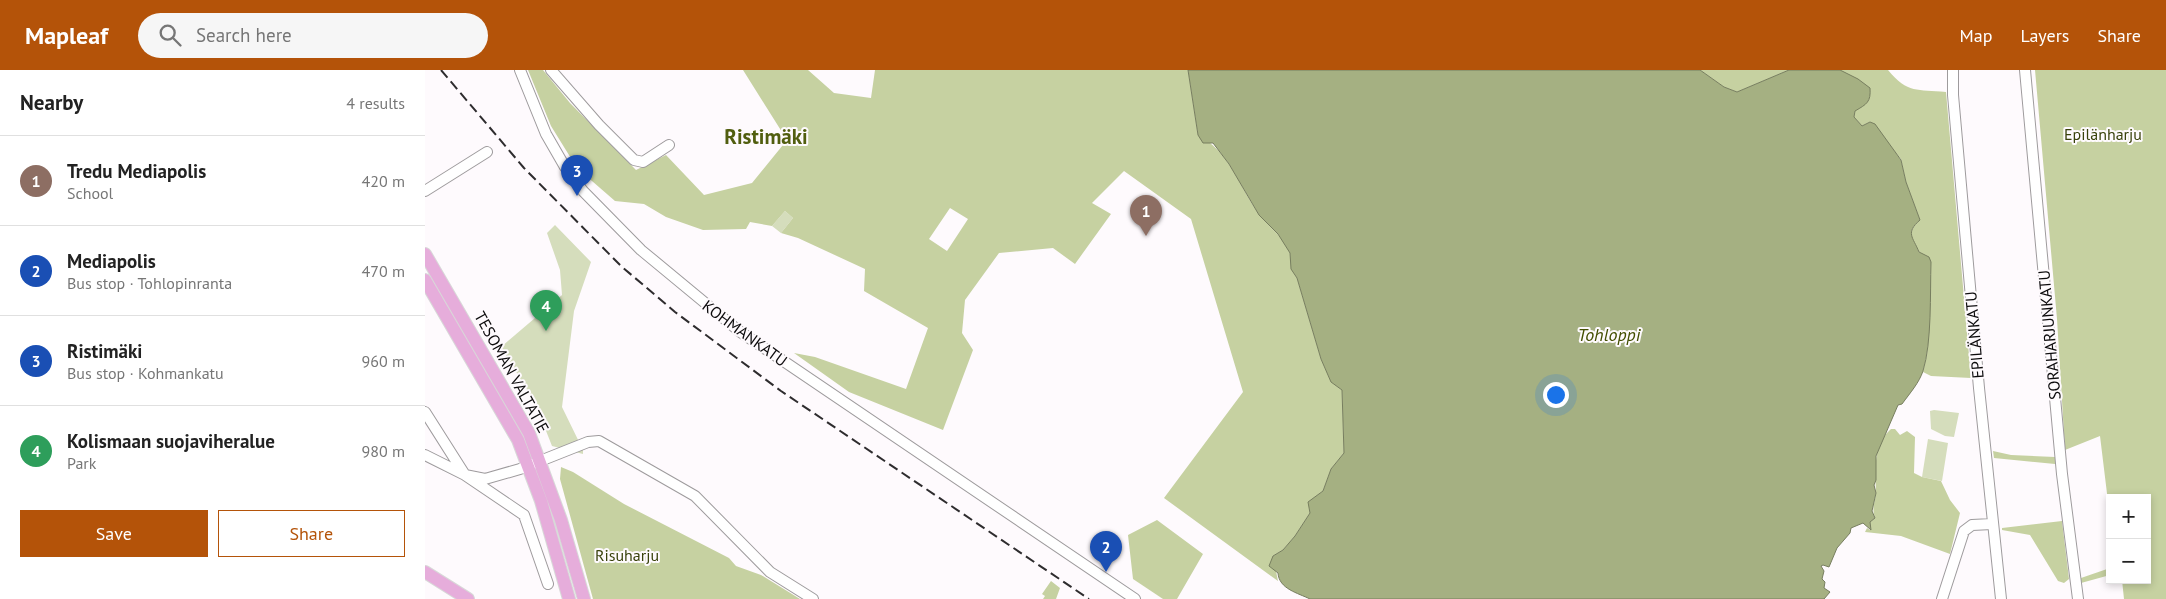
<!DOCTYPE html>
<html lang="en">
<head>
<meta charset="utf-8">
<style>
  :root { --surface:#fff; --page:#f6f6f6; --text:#222; --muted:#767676; --line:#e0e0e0; --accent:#b45309 }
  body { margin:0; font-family:"PT Sans",sans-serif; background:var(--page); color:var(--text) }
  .controls { position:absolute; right:15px; bottom:15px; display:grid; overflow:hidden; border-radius:0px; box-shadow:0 2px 8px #0003 }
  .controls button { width:45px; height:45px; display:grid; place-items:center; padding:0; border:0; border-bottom:1px solid var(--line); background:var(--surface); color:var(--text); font:25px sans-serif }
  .you { position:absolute; left:1130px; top:324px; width:18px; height:18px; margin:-12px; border:4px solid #fff; border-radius:50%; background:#1a73e8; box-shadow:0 0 0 8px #1a73e833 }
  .badge { display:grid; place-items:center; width:32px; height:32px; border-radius:50%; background:var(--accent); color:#fff; font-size:16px; font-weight:700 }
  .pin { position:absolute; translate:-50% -41px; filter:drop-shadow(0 1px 2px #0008) }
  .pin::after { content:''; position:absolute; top:26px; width:18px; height:15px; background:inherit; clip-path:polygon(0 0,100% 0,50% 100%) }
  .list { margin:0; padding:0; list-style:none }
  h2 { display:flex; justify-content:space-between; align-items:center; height:65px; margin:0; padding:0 20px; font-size:21px }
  h2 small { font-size:16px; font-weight:400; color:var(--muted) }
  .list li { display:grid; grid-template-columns:32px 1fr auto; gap:15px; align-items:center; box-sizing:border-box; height:90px; padding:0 20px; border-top:1px solid var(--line) }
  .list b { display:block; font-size:19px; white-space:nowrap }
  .list p { margin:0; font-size:16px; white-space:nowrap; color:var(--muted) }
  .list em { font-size:16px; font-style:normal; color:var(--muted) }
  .actions { display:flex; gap:10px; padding:15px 20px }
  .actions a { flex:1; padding:11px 0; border:1px solid var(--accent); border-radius:0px; text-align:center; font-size:18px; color:var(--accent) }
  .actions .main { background:var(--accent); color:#fff }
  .icon { flex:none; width:28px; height:28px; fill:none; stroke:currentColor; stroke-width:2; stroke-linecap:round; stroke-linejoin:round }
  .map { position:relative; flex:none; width:1741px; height:529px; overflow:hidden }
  header { display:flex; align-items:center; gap:30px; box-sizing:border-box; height:70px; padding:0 25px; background:var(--accent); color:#fff }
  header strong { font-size:24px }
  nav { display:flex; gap:28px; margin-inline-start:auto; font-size:18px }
  .search { width:350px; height:45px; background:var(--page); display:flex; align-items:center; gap:12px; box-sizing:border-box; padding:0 18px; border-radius:28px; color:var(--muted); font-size:19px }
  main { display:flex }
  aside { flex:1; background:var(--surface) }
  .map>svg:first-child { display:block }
  .green { fill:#d5ddbc }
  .forest { fill:#c6d1a1; fill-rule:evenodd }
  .water { fill:#a5b082; stroke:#777e5f }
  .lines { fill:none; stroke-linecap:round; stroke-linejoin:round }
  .minor-casing { stroke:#9e9b9d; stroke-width:12 }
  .major-casing { stroke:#d8d8d8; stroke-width:14 }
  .minor { stroke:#fff; stroke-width:10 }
  .major { stroke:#e6addb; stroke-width:12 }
  .rail { stroke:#2e2c2e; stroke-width:2; stroke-dasharray:10 5; stroke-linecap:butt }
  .labels { text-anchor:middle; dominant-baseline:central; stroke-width:4; stroke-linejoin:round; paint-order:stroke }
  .park-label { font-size:16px; fill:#38410a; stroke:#fefafd }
  .street-label { font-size:16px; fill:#0c0b0c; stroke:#fefafd }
  .water-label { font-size:18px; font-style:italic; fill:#434e00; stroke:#fefafd }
  .district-label { font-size:21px; font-weight:bold; fill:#515e0f; stroke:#fefafd }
</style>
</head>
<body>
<header>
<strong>Mapleaf</strong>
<div class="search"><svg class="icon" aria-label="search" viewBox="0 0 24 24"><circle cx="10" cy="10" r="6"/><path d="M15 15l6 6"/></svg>Search here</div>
<nav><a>Map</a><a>Layers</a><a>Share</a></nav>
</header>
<main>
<aside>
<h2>Nearby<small>4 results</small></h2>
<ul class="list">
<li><span class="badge" style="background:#8d6e63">1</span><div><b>Tredu Mediapolis</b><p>School</p></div><em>420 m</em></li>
<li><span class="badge" style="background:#1a4fb4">2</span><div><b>Mediapolis</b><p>Bus stop · Tohlopinranta</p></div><em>470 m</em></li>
<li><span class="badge" style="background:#1a4fb4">3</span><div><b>Ristimäki</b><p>Bus stop · Kohmankatu</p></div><em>960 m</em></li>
<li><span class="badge" style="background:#2e9e5b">4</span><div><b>Kolismaan suojaviheralue</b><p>Park</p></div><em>980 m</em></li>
</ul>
<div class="actions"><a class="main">Save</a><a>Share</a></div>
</aside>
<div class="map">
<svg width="1741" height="529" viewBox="0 0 1741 529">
  <rect width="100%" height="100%" fill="#fefafd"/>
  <path class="green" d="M360,141l8,7 -12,15 -9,-7z
    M130,155l36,37 -17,49 -12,96 21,43v4l-31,-8 -17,-43 -34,-56 61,-52 -2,-25 -13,-37z
    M1509,340l25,3 -5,24 -9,-1 -14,-7 -1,-18z
    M1503,369l20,4 -6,38 -20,-4z"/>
  <path class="forest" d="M103,0h15l27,33 66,67 30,-15 38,40 48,-12 35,-43 -44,-70h65l26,23 37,5 4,-28h313l10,65c33,18 40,50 61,79 9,13 26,23 31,39 3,11 0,14 7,25l24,81 10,22 11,9 2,63 -13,16 -8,22 -14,11 1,11 -15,23 -12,14 -10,6 5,25 -114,-83 79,-106 -52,-173 -67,-48 -32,32 19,11 -36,50 -22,-16 -54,5 -34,47 -3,33 11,17 -30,80 -94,-38 -55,-39 21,4 91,32 22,-61 -64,-37 1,-22 -67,-31 -17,-5 12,-15 -8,-7 -13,15 -22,-4 -4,7 -43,1 -37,-13 -22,-13 -29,-3 -38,-33 -26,-42zM525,138l18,11 -21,32 -18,-12z
    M1275,0h89l-52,22 -13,-5z
    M1415,0h48c20,24 29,19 58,22l25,286 -40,-2 -8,-4 4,-18 4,-92c-15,-12 -30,-26 -11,-42l-14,-38 -5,-23 -31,-37 -8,4 -8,-9 1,-6z
    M1610,0h131v529h-42l-2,-19h25v-82h-37v20l-10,-82 -35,14 -8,-131z
    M1466,359h4l5,6 7,-4 8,6 -1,36 8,4 19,4 9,19 10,13 -10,41 -49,-18 -36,-4 2,-4 3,2v-8l5,-4c-4,-12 1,-16 1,-27 -1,-20 -3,-46 15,-62z
    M1568,381l18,4 44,2v7l-61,-6z
    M136,397l12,5 51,32 105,54 7,8 25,9 39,24h-207l-33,-120z
    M732,450l46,34 -26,45h-14l-30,-20 -5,-44z
    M1637,451l7,58 -5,4 -6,-2 -28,-46 -28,-5v-2z
    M1685,498v7l-29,8v-5z
    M626,511l9,7 -4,11h-13l2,-3 -3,-2z"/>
  <path class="water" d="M763,0h512l24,17 13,5 52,-22h51l18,9 12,9c1,14 -3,16 -15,23l-1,6 8,9 8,-4 5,2 26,36 5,22 14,38c-15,13 -7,17 -1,32l10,5 2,5c-1,31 1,80 -8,109 -4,12 -13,22 -21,33l-4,1 -22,51v24l-2,5 2,8 -4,18 3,7 -5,4 1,8 -8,-7 -12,5 -1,5 -13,15 -8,19 -6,-2 -2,1 3,5 -2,8 3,3 -1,6 6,4 -6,7h-514c-12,-6 -31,-10 -32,-26l-9,-7 4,-10 10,-6 12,-14 15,-23 -2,-11 15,-11 8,-22 13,-16 -2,-63 -11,-8 -10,-23 -24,-81 -6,-9 -1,-16 -12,-19 -19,-19 -30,-51 -16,-21h-10l-5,-8z"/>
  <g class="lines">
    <defs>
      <path id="minor" d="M95,0l26,64 19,33 18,24 58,59 98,81 396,268
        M126,0l48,55 35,35 9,2 26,-17
        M1528,0v25l26,293 22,211
        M1600,0l37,404 16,125
        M0,121l62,-39
        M0,342l40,63 59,40 24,69
        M0,385l40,20 20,4 35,-10 68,-27 11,-1 96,55 75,76 43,27
        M1517,529l22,-68 8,-6 20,-1"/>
      <path id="major" d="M0,184l104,179 32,87 23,79
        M0,210l93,160 23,61 28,98
        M0,502l43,27"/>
    </defs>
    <use href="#minor" class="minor-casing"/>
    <use href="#major" class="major-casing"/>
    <use href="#minor" class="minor"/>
    <use href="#major" class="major"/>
    <path class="rail" d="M16,0l83,98 97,98 54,46 106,79 308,208"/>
  </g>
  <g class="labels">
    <g class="park-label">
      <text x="1678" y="64">Epilänharju</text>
      <text x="202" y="485">Risuharju</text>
    </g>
    <g class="street-label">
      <text transform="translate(320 263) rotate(36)">KOHMANKATU</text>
      <text transform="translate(1549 265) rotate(-95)">EPILÄNKATU</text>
      <text transform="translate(1624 265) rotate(-95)">SORAHARJUNKATU</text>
      <text transform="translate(87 302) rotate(61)">TESOMAN VALTATIE</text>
    </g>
    <g class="water-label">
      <text x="1184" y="264">Tohloppi</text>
    </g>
    <g class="district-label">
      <text x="341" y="66">Ristimäki</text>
    </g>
  </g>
</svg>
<div class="controls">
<button>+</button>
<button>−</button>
</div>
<div class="you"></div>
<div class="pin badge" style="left:721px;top:166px;background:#8d6e63">1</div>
<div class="pin badge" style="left:681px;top:502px;background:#1a4fb4">2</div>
<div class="pin badge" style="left:152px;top:126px;background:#1a4fb4">3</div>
<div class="pin badge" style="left:121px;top:261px;background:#2e9e5b">4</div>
</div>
</main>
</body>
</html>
